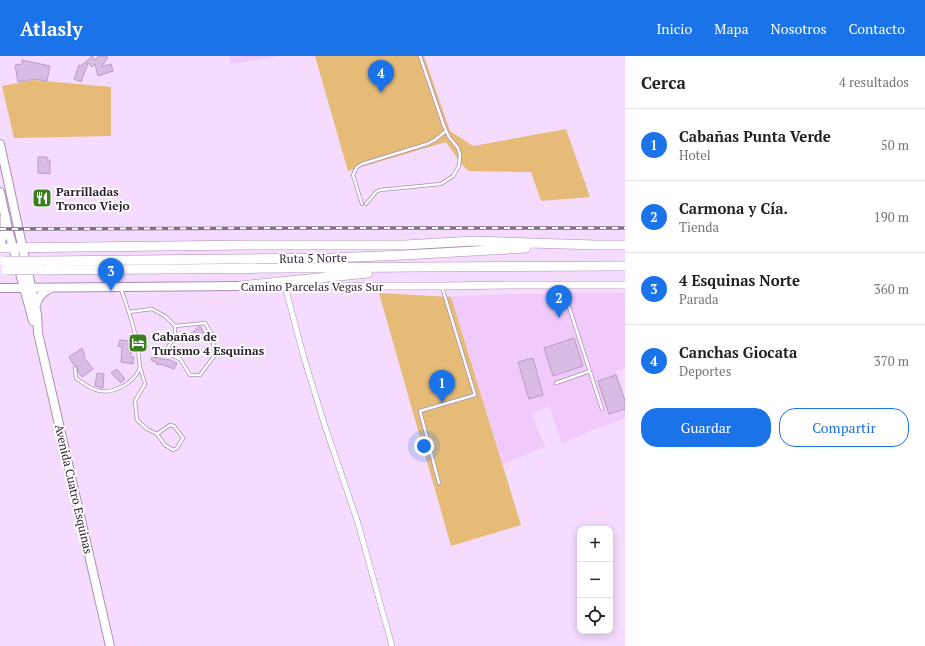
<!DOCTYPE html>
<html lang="es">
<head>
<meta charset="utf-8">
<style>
  :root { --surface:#fff; --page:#f2f2f2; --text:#202124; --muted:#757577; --line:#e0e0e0; --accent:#1a73e8 }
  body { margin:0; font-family:"PT Serif",serif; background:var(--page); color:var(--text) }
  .controls { position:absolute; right:12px; bottom:12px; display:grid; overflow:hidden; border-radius:8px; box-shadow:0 2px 10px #0003 }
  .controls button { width:36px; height:36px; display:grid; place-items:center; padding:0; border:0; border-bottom:1px solid var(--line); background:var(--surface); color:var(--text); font:20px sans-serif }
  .you { position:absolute; left:424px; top:390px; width:14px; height:14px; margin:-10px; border:3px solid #fff; border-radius:50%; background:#1a73e8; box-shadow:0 0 0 6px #1a73e833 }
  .badge { display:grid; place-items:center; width:26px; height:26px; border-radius:50%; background:var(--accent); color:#fff; font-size:13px; font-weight:700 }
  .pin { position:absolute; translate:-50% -33px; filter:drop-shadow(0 1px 2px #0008) }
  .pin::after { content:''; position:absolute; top:21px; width:14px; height:12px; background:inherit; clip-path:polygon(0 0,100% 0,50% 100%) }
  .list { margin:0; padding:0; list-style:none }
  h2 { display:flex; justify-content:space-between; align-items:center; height:52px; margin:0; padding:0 16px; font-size:17px }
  h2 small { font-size:13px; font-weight:400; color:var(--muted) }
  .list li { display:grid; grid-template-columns:26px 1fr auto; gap:12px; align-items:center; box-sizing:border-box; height:72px; padding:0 16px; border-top:1px solid var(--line) }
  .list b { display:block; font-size:15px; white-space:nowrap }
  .list p { margin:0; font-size:13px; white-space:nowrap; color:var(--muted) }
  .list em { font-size:13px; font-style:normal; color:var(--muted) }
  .actions { display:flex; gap:8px; padding:12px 16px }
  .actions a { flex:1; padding:9px 0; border:1px solid var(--accent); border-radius:16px; text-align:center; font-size:14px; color:var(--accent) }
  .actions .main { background:var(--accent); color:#fff }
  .icon { flex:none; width:22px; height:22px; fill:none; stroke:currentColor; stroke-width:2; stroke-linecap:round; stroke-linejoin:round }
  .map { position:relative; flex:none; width:625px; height:590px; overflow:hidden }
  header { display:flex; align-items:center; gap:24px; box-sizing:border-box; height:56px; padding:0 20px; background:var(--accent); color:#fff }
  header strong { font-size:19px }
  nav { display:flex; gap:22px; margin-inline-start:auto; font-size:14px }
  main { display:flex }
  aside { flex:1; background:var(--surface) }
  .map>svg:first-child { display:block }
  .built { fill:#efcafa }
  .green { fill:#e5bb77 }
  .building { fill:#dabbe4; stroke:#ba9bc3 }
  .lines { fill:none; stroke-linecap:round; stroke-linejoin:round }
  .lane-casing { stroke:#ac8eb5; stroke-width:4 }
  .street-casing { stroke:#ac8eb5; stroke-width:6 }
  .secondary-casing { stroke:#ac8eb5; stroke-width:8 }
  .primary-casing { stroke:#ac8eb5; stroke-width:10 }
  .highway-casing { stroke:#ac8eb5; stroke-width:10 }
  .lane { stroke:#fff; stroke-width:2.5 }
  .street { stroke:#fff; stroke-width:5 }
  .secondary { stroke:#fff; stroke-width:7 }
  .primary { stroke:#fff; stroke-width:8 }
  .highway { stroke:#fff; stroke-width:9 }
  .rail-casing { stroke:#827088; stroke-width:3.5 }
  .rail { stroke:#fff; stroke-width:2; stroke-dasharray:6; stroke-linecap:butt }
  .highway-bridge-casing { stroke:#ac8eb5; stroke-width:10; stroke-linecap:butt }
  .highway-bridge { stroke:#fff; stroke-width:9 }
  .labels { text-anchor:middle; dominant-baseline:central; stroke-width:4; stroke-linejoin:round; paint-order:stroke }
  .poi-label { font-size:12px; font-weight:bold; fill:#2b1f2e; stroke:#fff; text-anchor:start }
  .street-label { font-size:12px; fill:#2b1f2e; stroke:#fff }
</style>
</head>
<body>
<header>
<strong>Atlasly</strong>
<nav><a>Inicio</a><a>Mapa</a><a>Nosotros</a><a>Contacto</a></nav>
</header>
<main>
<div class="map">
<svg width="625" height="590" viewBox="0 0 625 590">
  <rect width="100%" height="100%" fill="#f5dbfd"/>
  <path class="built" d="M229,0h51l-49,8z
    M625,237v75l-9,3 9,27v20l-31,11 -32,14 -13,-37 -17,8 13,33 -42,17 -52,-167 64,-3z"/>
  <path class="green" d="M315,0h109l26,75 23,15 93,-17 24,68 -49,4 -10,-29 -62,-1 -7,-6 -16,-23 -98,29z
    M33,24l78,7v49l-97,2 -12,-52z
    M379,237l72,4 70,228 -70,21z"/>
  <path class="building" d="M92,0l3,4 4,-4h7l2,2 -7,9 10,-3 2,7 -15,5 -3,-12 -3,3 -4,-4 -7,19 -7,-3 5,-14 2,1z
    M22,4l28,6 -3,15 -12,-2 -17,3 -3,-17 7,-1z
    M38,101h9v3h3v14l-12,-1z
    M200,270l6,10 -5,3 -4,-6 -8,10 -5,-4 4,-5 1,1z
    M574,282l9,28 -30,10 -9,-28z
    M120,284l11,1v16h3l-1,7 -12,-2 1,-15 -4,-1z
    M82,292l3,8 -1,1 9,12 -11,8 -4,-5 -1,-5 -3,-2 -5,-8z
    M152,301l18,3 7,3 -3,6 -13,-5v1l-5,-1v-2l-5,-2z
    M533,302l10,37 -14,4 -11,-37z
    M117,313l8,10 -4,4 -10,-10z
    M97,317l7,1 -1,14 -8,-2z
    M616,319l9,26v8l-16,5 -11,-33z"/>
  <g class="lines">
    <defs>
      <path id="lane" d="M362,148l-9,-29 4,-8 5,-3 65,-20 8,-4 11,-9
        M366,148l10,-12 4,-2 61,-6 12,-8 6,-10 1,-11 -2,-7 -9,-11 -5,-11 -24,-70
        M562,229l40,124
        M129,256l23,-3 13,7 10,10 30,-3 7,11 3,21 -15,20h-10l-10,-16 -9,-4 -3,-8 7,-10v-11
        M140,311l5,17 -10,17 2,19 10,9 10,5 13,-9 4,1 9,12 -6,10 -4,2 -8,-5 -8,-11
        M75,312l1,10c14,11 26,18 43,10 8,-3 18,-11 21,-21 0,-2 -1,-6 -1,-9 -2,-24 -10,-46 -18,-69
        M556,327l34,-12
        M439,427l-19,-72 55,-16 -33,-108"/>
      <path id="street" d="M285,230l19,72 21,68 33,97 34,123"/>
      <path id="secondary" d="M280,230h162l66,-1h117"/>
      <path id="primary" d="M0,88l37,170 1,19 72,313
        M0,136l8,37 25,92
        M0,232l240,-2
        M35,252c2,-10 7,-16 16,-20"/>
      <path id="highway" d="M0,186l5,-10v-16
        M591,189h34
        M0,192l248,-3h157l68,-4 122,4
        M43,205l288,-3 73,-3 122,-7
        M46,214l378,-3 201,-1
        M240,230l128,-13"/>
    </defs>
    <use href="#lane" class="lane-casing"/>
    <use href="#street" class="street-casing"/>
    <use href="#secondary" class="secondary-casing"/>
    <use href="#primary" class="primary-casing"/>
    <use href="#highway" class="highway-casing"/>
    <use href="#lane" class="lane"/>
    <use href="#street" class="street"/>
    <use href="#secondary" class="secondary"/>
    <use href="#primary" class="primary"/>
    <use href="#highway" class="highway"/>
    <defs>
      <path id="rail" d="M0,173l307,-1h318"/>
    </defs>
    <use href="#rail" class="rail-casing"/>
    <use href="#rail" class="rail"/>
    <defs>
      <path id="highway-bridge" d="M4,205h39
        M6,214h40"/>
    </defs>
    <use href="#highway-bridge" class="highway-bridge-casing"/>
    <use href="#highway-bridge" class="highway-bridge"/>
  </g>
  <defs>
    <symbol id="restaurant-square" viewBox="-11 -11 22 22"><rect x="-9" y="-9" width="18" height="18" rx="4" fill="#3c7f22" stroke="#fff"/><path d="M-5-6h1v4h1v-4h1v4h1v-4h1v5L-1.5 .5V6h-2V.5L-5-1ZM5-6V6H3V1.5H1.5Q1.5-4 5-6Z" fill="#fff"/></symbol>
    <symbol id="hotel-square" viewBox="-11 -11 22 22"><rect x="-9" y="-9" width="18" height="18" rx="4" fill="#3c7f22" stroke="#fff"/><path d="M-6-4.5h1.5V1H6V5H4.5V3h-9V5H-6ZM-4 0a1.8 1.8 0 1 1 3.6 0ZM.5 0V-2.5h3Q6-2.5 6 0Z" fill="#fff"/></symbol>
  </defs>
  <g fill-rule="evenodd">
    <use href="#restaurant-square" x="31" y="131" width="22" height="22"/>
    <use href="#hotel-square" x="127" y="276" width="22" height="22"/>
  </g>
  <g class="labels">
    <g class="poi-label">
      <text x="56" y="135">Parrilladas<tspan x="56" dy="14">Tronco Viejo</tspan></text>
      <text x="152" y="280">Cabañas de<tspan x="152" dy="14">Turismo 4 Esquinas</tspan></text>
    </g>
    <g class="street-label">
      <text transform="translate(313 202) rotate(-1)">Ruta 5 Norte</text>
      <text x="312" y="230">Camino Parcelas Vegas Sur</text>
      <text transform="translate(74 433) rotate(77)">Avenida Cuatro Esquinas</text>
    </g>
  </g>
</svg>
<div class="controls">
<button>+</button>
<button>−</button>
<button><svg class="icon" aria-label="locate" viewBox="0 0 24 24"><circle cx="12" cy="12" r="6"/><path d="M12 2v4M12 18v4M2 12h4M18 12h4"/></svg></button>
</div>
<div class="you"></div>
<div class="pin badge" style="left:442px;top:347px">1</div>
<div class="pin badge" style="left:559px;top:262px">2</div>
<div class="pin badge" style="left:111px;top:235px">3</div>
<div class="pin badge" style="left:381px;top:37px">4</div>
</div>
<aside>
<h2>Cerca<small>4 resultados</small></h2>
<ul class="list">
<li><span class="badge">1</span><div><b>Cabañas Punta Verde</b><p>Hotel</p></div><em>50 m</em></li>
<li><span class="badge">2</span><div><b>Carmona y Cía.</b><p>Tienda</p></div><em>190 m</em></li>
<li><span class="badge">3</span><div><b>4 Esquinas Norte</b><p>Parada</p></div><em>360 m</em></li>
<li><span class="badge">4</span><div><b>Canchas Giocata</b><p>Deportes</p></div><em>370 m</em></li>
</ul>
<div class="actions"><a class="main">Guardar</a><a>Compartir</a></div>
</aside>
</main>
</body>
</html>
